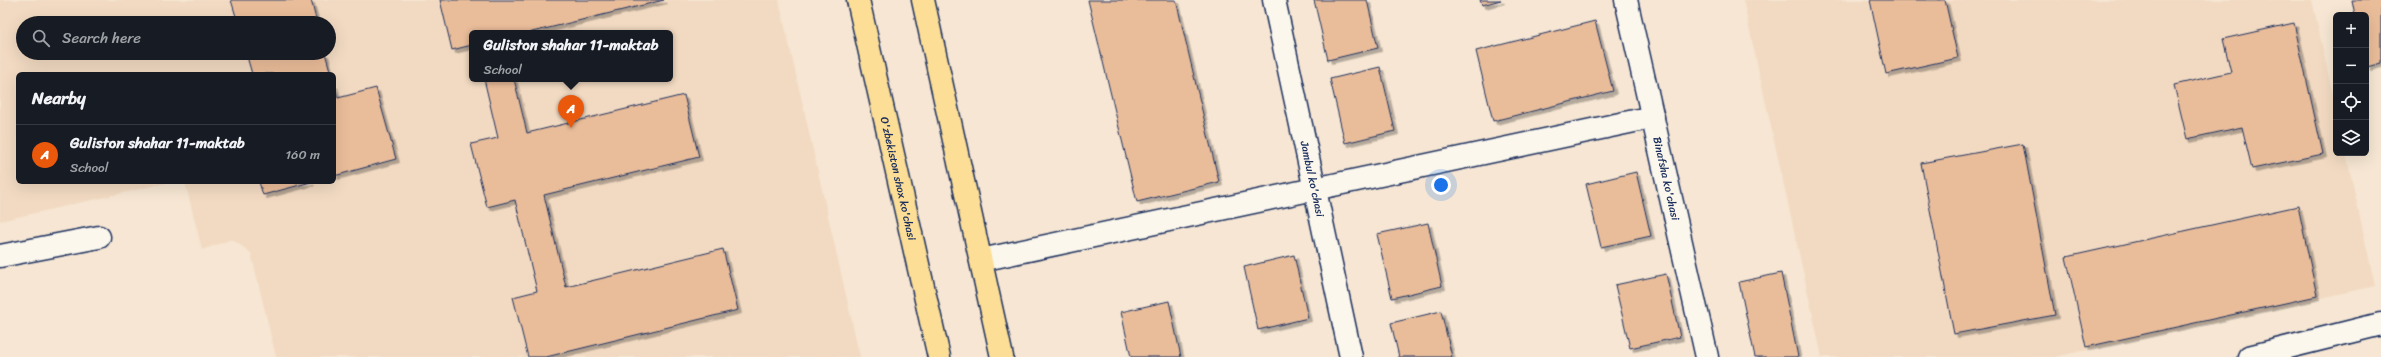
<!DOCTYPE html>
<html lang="en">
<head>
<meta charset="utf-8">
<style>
  :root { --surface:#171b24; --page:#242831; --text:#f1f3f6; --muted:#9ea1a6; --line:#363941; --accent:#ea580c }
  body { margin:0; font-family:Sriracha,sans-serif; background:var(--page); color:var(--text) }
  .controls { position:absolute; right:12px; top:12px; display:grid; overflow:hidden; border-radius:6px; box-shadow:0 4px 16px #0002 }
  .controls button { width:36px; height:36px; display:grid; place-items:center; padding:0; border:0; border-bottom:1px solid var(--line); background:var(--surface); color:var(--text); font:20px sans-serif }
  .you { position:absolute; left:1441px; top:185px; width:14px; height:14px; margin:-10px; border:3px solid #fff; border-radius:50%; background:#1a73e8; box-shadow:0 0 0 6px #1a73e833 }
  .badge { display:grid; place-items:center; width:26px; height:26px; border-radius:50%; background:var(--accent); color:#fff; font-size:13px; font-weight:700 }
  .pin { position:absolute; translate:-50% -33px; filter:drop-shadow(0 1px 2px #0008) }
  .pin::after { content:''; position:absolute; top:21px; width:14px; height:12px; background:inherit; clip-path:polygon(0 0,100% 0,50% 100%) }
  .popup { position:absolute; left:469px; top:30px; width:204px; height:52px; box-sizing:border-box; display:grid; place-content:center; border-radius:6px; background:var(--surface); filter:drop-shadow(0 1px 3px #0005); font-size:13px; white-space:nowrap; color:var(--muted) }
  .popup b { font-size:15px; color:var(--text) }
  .popup::after { content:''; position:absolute; left:50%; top:100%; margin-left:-8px; border:8px solid transparent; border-top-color:var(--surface) }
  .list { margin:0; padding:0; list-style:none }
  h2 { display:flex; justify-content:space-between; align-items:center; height:52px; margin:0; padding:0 16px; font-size:17px }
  h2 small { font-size:13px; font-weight:400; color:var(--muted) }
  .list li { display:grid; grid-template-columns:26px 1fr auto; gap:12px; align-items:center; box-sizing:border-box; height:60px; padding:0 16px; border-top:1px solid var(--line) }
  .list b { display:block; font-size:15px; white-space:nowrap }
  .list p { margin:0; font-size:13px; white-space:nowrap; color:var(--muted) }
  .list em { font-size:13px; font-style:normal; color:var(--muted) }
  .icon { flex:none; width:22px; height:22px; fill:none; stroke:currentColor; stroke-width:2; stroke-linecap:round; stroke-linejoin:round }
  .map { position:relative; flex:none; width:2381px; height:357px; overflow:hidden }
  .search { position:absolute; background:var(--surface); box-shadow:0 4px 16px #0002; left:16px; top:16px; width:320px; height:44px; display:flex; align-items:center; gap:10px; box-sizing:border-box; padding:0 14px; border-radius:22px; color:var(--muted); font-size:15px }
  .panel { position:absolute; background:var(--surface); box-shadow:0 4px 16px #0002; left:16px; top:72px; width:320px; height:112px; border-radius:6px }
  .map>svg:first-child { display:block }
  .built { fill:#f2dac2; fill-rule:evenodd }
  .building { fill:#eabd9a; stroke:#1b2f5e; filter:url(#shadow) }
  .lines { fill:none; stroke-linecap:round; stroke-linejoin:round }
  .minor-casing { stroke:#1b2f5e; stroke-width:25 }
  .major-casing { stroke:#1b2f5e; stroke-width:25 }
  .minor { stroke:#fbf7ec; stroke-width:22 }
  .major { stroke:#fcde96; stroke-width:22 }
  .labels { text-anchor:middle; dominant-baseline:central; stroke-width:3; stroke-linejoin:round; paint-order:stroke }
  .street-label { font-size:11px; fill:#1b2f5e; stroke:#fbf7ec }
</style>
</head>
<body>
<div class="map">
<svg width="2381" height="357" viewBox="0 0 2381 357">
  <defs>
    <filter id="shadow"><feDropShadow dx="3.5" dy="3.5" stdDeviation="0" flood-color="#0004"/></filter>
  </defs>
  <rect width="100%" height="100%" fill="#f6e6d3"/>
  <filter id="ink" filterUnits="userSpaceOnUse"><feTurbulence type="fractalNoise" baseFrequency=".025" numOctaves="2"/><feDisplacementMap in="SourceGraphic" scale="8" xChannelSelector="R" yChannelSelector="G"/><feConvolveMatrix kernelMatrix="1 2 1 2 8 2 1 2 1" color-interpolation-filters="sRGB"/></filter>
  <g filter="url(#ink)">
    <path class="built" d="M0,0h779l81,357h-584l-25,-104 -19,-14 -30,11 -17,-68h149v-108h-316v108h152l-170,39zM23,23h306v30h-306zM472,33h198v46h-198z
      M1743,0h569l24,109v44h10l29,133 -320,71h-233z"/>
    <path class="building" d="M231,0h80l6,23h-79z
      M440,0h224l-136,33h-56v12l-20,5z
      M1088,0h88l43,182 -82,20z
      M1314,0h53l11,48 -50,12z
      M1480,0h21l-19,5z
      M1870,0h75l13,58 -72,16z
      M2352,0h29v63l-14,4 -1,-52h-11z
      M1595,21l18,70 -120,30 -17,-70z
      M2294,23l29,131 -71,15 -10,-42 -55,12 -13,-54 57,-13 -8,-33z
      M246,53h79l6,21h-79z
      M1380,67l15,64 -50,12 -15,-64z
      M484,79h30l13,54 157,-38 15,62 -155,38 22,92 157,-38 15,61 -192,47h-18l-15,-60 24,-6 -22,-91 -28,7 -16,-63 27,-6z
      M334,84l4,14 38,-10 20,71 -62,17z
      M2023,144l32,171 -101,19 -33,-171z
      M1636,172l15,64 -50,11 -15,-63z
      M259,182h52l-48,13z
      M2298,206l19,90 -231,51 -20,-90z
      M1428,223l14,63 -50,12 -15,-64z
      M1294,255l14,63 -50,12 -14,-63z
      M1781,273l17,84h-43l-16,-75z
      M1666,274l14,63 -50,11 -15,-63z
      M1169,301l12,56h-50l-10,-45z
      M1441,311l11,46h-53l-8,-34z"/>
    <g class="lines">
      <defs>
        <g id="minor">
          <path id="s1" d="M1274,0l77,357"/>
          <path id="s2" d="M1626,0l81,357"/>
          <path d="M0,256l99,-19"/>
          <path d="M981,260l672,-143"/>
          <path d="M2249,357l132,-33"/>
        </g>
        <g id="major">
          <path id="s3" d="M858,0l81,357"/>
          <path d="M923,0l79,357"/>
        </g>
      </defs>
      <use href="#minor" class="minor-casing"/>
      <use href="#major" class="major-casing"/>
      <use href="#minor" class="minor"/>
      <use href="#major" class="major"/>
    </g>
  </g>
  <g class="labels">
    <g class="street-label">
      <text stroke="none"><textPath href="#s3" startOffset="183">O'zbekiston shox ko'chasi</textPath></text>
      <text stroke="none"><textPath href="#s1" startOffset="183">Jambul ko'chasi</textPath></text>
      <text stroke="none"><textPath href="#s2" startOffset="183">Binafsha ko'chasi</textPath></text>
    </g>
  </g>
</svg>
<div class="controls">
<button>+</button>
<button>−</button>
<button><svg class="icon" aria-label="locate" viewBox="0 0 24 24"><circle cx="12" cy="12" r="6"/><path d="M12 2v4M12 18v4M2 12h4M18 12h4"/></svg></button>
<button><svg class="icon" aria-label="layers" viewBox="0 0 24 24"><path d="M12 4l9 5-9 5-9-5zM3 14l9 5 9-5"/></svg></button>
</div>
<div class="you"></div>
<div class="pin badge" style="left:571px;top:128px">A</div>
<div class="popup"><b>Guliston shahar 11-maktab</b>School</div>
<div class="search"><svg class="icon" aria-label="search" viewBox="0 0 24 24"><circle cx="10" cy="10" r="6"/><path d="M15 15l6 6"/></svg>Search here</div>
<section class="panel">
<h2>Nearby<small></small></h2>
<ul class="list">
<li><span class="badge">A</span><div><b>Guliston shahar 11-maktab</b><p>School</p></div><em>160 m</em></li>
</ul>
</section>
</div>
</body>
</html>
